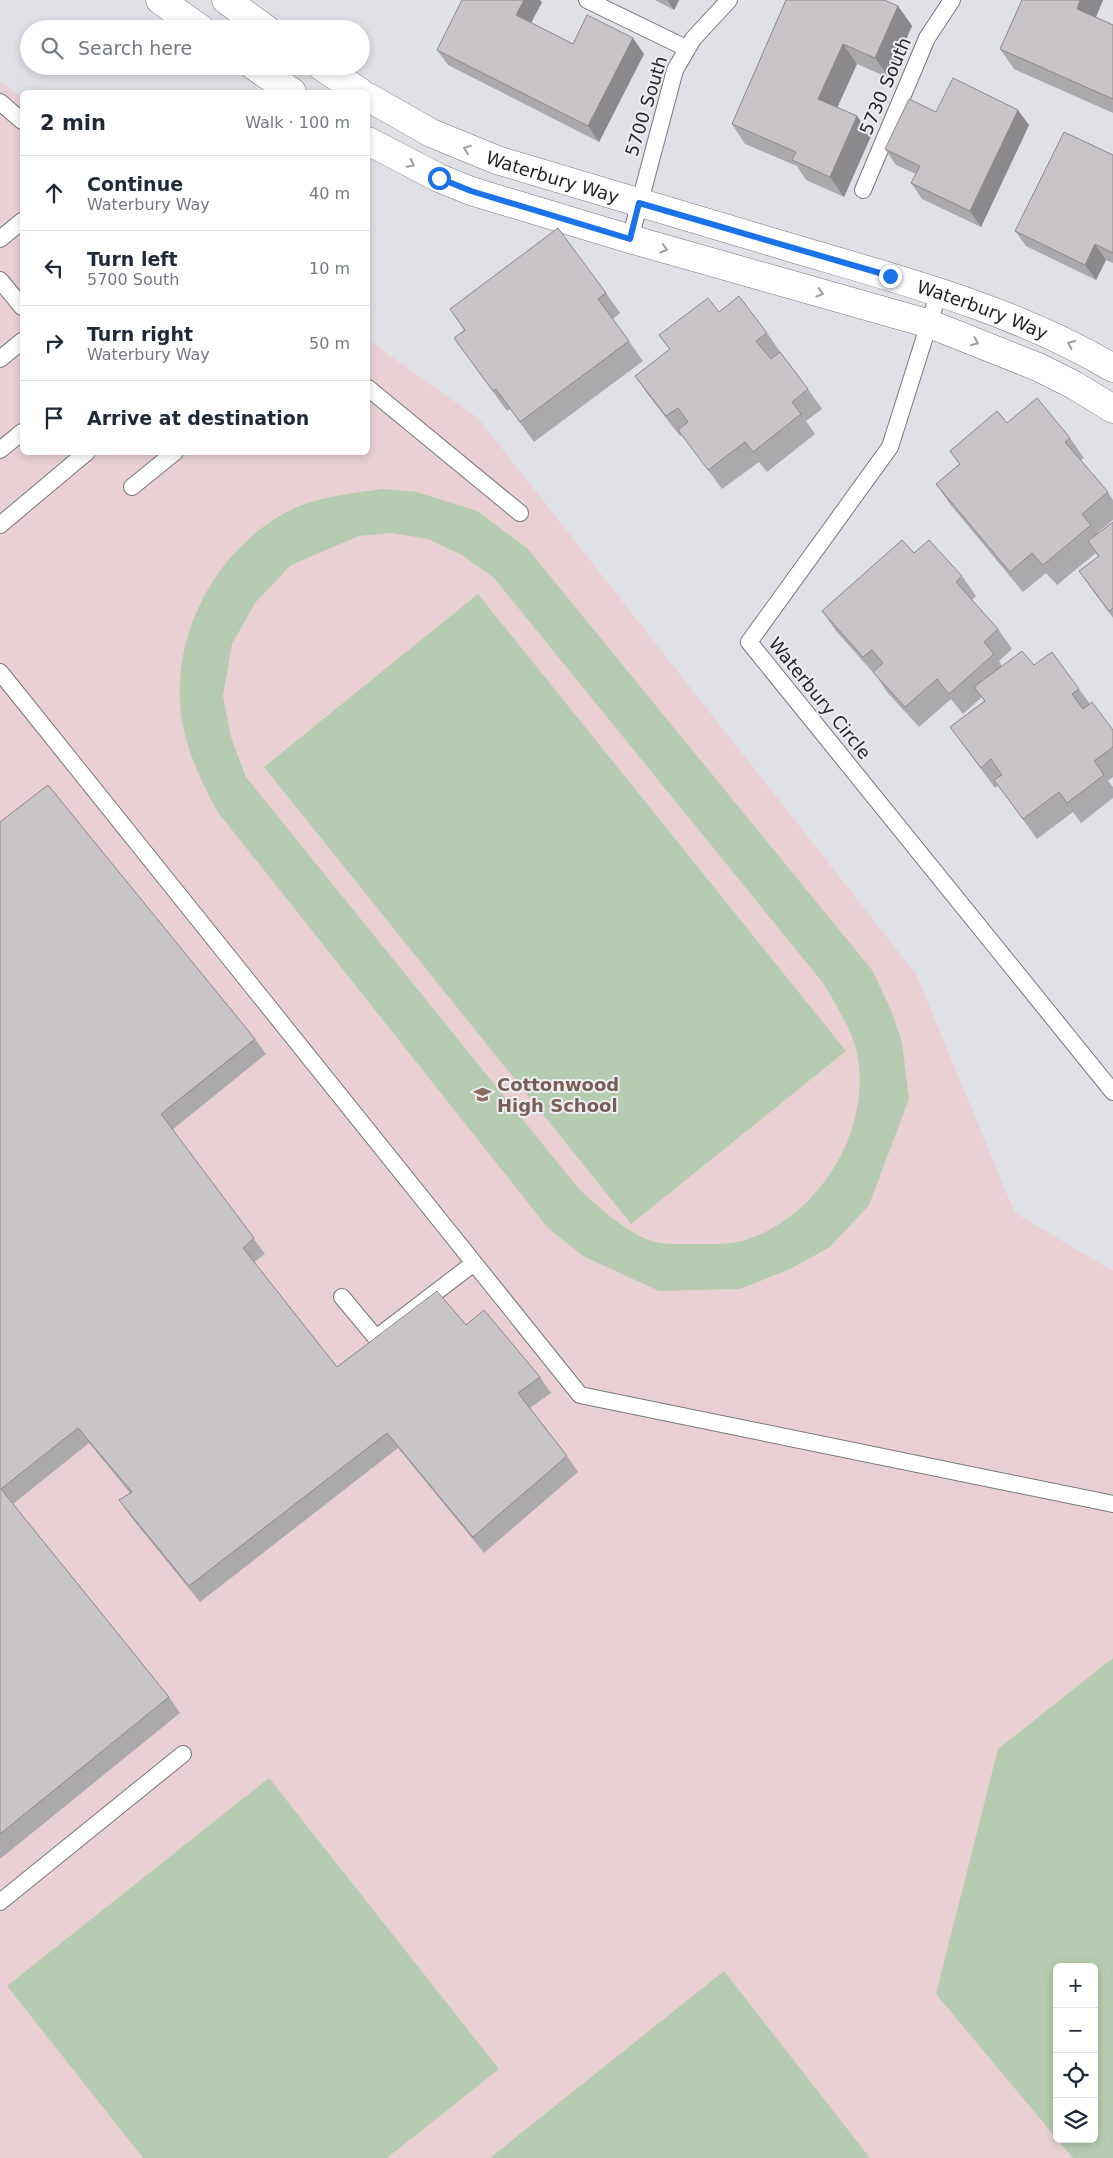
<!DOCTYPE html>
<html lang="en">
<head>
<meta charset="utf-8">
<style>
  :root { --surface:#fff; --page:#f2f2f3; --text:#1f2937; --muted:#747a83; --line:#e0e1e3 }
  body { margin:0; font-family:"DejaVu Sans",sans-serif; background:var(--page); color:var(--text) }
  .controls { position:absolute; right:15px; bottom:15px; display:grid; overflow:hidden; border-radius:8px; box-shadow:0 2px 8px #0003 }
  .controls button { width:45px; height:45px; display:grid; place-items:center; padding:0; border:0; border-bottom:1px solid var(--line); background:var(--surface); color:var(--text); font:25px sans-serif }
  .stop { position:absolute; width:15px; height:15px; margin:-11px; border:4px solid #1a73e8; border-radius:50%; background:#fff }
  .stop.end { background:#1a73e8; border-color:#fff; box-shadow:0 1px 5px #0008 }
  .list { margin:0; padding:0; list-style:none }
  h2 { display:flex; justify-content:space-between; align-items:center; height:65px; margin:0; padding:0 20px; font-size:21px }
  h2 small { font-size:16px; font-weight:400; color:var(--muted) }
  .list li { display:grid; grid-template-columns:32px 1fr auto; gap:15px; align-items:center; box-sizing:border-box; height:75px; padding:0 20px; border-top:1px solid var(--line) }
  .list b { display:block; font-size:19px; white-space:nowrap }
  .list p { margin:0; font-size:16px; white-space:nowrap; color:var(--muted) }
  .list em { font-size:16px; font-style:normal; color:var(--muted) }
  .icon { flex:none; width:28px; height:28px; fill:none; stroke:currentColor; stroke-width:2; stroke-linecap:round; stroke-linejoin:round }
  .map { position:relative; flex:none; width:1113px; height:2158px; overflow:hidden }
  .search { position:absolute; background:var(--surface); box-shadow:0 2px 8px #0003; left:20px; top:20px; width:350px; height:55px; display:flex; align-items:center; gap:12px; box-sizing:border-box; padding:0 18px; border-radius:28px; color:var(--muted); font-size:19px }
  .panel { position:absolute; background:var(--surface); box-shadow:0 2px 8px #0003; left:20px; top:90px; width:350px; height:365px; border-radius:8px }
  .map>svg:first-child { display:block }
  .education { fill:#ead0d4; fill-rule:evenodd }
  .green { fill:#b6ccb0; fill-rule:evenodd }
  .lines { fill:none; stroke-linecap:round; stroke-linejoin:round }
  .service-casing { stroke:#77777c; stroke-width:18 }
  .minor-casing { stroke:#77777c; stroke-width:29 }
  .service { stroke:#fff; stroke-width:16 }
  .minor { stroke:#fff; stroke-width:28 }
  .wall { fill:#aca9ac }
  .shaded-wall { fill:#8c898c }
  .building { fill:#c8c4c8; stroke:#8c898c }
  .oneway { stroke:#9c9d9e }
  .route { stroke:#1a73e8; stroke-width:6 }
  .labels { text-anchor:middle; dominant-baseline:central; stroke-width:4; stroke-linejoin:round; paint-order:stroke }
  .street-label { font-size:18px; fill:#242527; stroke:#edeef3 }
  .education-label { font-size:18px; font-weight:bold; fill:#785e54; stroke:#edeef3; text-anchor:start }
</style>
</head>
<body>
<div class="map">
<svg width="1113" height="2158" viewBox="0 0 1113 2158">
  <rect width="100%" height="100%" fill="#e0e1e6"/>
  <path class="education" d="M0,82l22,15v355h346v-112l110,78 438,556 99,239 98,58v887h-1113zM1057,1967h37v172h-37z"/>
  <path class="green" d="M382,489l35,3 60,19 50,37 345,422 19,40 11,32 7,57 -40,106 -39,42 -40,22 -50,20 -81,2 -76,-35 -35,-28 -331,-417c-14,-27 -28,-54 -34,-85 -17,-87 33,-182 114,-219 27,-11 57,-14 85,-18zM392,533l36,6 34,16 32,23 329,405c14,23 34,55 36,82 8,75 -45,154 -116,176 -16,4 -34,3 -49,3 -14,0 -33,1 -45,-4 -26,-10 -50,-33 -70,-51l-333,-412 -15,-40 -8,-41 9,-52 23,-41 36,-38 68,-29z
    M478,594l368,457 -215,173 -367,-457z
    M1113,1658v500h-40l-16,-19h37v-172h-37v172l-121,-145 62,-245z
    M269,1778l230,291 -112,89h-244l-136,-172z
    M724,1971l146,187h-380z"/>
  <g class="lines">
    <defs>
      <path id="service" d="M587,0l99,48
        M0,102l22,19
        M863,190l64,-152 25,-38
        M0,239l22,-18
        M630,239l45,-169 18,-31 36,-39
        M0,280l22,27
        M939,292l-49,155 -141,195 364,450
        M0,359l22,-18
        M368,388l152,125
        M0,450l22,-18
        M132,487l43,-35
        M0,525l87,-73
        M0,672l580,723 533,109
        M342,1297l34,41 98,-75
        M0,1902l183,-148"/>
      <g id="minor">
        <path d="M160,0l41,29"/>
        <path d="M226,0l40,29"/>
        <path d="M254,66l38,26"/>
        <path d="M321,66l39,26"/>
        <path id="s1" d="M368,97l63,36 66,27c101,31 203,61 305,91 106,31 215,60 311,117"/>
        <path d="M368,141l71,37 32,13 159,48 300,85 108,43 36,18 39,24"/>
      </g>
    </defs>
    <use href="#service" class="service-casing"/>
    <use href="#minor" class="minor-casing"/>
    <use href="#service" class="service"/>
    <use href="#minor" class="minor"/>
  </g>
  <path class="wall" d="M655,0h24l-5,10z
    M786,0l112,6 14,20 -23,52 -32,-14 -20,44 20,8 14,20 -27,61 -38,-17 -9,-14 -52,-22 -13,-20z
    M1022,0h81l-7,17 17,8v88l-99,-44 -14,-20z
    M542,2l-11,21 42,21 71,10 -45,88 -151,-77 -11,-15z
    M936,112l93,13 -48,102 -59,-28 -11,-16 5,-9 -20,-9 -11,-16z
    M1113,155v108l-7,-3 -10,20 -70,-34 -11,-15z
    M606,293l14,20 -7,6 30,42 -109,81 -24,-33 -3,2 -53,-73 10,-8 -14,-21z
    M719,312l48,21 14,20 27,36 14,20 -16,12 9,13 -48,38 -8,-10 -37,27 -40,-54 -2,1 -31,-40 -14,-20 35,-26 -11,-15z
    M1007,423l63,15 14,20 -3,2 27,32 5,8v20l-16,13 1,1 15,-12v96l-20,-27 -14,-20 19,-14 -2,-4 -39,32 -11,-12 -23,19 -73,-88 -14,-20 23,-20 -9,-13z
    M914,553l48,23 14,20 -4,4 26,29 14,20 -13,12 3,5 32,-1 45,24 11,15 23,26v47l-5,4 5,6v11l-32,25 -8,-11 -36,27 -39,-54 -3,3 -45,-61 34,-26 -2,-4 -19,17 -12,-15 -32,28 -32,-35 -10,-15 -41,-46 -14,-20z
    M0,822l255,217 11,15 -94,76 93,124 -11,8 83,105 129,-42 74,52 11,16 -21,15 37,48 11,16 -94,81 -86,-105 -198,154 -70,-86 -11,-16 11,-7 -41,-50 -76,61 156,193 11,16 -180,146z"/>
  <path class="shaded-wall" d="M524,0h16l2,2 -15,29 -11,-16z
    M667,0h12l-5,10z
    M1080,0h23l-12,29 -14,-20z
    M898,6l14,20 -23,52 -14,-20z
    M633,38l11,16 -45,88 -11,-16z
    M843,44l14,20 -25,55 -14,-20z
    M1018,110l11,15 -48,102 -11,-16z
    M857,116l14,20 -27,61 -14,-20z
    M1095,244l11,16 -10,20 -11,-15z"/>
  <path class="building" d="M462,0h62l-8,15 57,29 14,-29 46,23 -45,88 -151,-76z
    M786,0h98l14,6 -23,52 -32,-14 -25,55 39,17 -27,61 -38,-17 4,-8 -64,-28z
    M1022,0h58l-3,9 36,16v74l-113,-50z
    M953,78l65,32 -48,101 -59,-28 9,-17 -35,-17 24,-50 27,13z
    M1064,132l49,23v98l-18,-9 -10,21 -70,-34z
    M558,228l48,65 -8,6 31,42 -109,81 -24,-33 -3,2 -39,-53 11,-8 -15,-21z
    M739,296l28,37 -11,8 15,18 9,-7 28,37 -16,13 9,12 -48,38 -8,-10 -37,28 -30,-40 10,-8 -10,-14 -12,8 -31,-40 35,-27 -11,-14 49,-37 11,14z
    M1037,398l33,40 -5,4 43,50 -26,22 9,11 -48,40 -11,-12 -22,19 -74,-88 24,-20 -10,-13 47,-40 10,12z
    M1113,522v86l-4,3 -30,-40 20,-15 -11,-15z
    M902,540l12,13 15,-13 33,36 -6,6 42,47 -14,13 10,12 -45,40 -12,-15 -32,28 -32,-35 10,-9 -11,-13 -9,7 -41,-46z
    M1022,651l12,14 18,-13 27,37 -7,5 11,15 9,-7 21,28v17l-19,14 10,14 -37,28 -8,-11 -36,27 -29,-39 8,-5 -11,-16 -10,9 -31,-41 35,-26 -11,-14z
    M48,785l207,254 -94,75 93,124 -11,10 94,119 100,-76 29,34 18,-15 56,67 -22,16 49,63 -94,81 -86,-104 -198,153 -70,-86 13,-8 -54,-64 -77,61 168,208 -169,137v-1012z"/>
  <defs><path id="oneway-chevron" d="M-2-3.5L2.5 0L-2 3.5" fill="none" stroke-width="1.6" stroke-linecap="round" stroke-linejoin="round" transform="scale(1.25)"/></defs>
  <g class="oneway">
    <use href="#oneway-chevron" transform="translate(467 149) rotate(-159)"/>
    <use href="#oneway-chevron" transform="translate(411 164) rotate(26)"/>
    <use href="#oneway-chevron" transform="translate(664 249) rotate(16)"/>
    <use href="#oneway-chevron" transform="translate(820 293) rotate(16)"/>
    <use href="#oneway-chevron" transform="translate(975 342) rotate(22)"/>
    <use href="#oneway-chevron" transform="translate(1071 344) rotate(-155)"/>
  </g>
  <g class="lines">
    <path class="route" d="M439,178l32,13 159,48 9,-36 251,73"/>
  </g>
  <defs>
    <symbol id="school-bare" viewBox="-9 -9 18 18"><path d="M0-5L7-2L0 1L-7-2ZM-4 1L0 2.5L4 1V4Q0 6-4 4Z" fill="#8d6e63" stroke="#edeef3" stroke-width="2.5" paint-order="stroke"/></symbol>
  </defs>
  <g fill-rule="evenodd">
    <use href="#school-bare" x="470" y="1082" width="25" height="25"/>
  </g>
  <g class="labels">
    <g class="street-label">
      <text transform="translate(885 86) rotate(-67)">5730 South</text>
      <text transform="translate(646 106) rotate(-73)">5700 South</text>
      <text stroke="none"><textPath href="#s1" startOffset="202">Waterbury Way</textPath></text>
      <text stroke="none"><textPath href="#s1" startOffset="652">Waterbury Way</textPath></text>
      <text transform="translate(820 698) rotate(51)">Waterbury Circle</text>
    </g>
    <g class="education-label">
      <text x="497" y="1084">Cottonwood<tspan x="497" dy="21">High School</tspan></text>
    </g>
  </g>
</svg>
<div class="controls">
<button>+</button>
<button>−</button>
<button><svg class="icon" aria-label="locate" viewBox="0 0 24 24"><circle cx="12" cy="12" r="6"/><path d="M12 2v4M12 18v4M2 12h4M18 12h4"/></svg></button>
<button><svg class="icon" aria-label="layers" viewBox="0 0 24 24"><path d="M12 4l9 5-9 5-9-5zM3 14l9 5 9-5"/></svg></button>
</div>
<div class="stop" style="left:439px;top:178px"></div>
<div class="stop end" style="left:890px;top:276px"></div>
<div class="search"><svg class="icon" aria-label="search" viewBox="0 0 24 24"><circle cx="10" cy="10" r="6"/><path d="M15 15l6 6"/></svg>Search here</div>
<section class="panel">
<h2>2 min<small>Walk · 100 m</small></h2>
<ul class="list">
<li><svg class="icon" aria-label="ahead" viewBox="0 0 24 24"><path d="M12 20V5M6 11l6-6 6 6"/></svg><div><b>Continue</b><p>Waterbury Way</p></div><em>40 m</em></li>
<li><svg class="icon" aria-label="left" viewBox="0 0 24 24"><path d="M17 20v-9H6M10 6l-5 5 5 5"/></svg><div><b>Turn left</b><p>5700 South</p></div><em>10 m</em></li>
<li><svg class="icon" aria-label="right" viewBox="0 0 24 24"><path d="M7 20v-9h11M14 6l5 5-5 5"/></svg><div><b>Turn right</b><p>Waterbury Way</p></div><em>50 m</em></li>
<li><svg class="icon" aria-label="arrive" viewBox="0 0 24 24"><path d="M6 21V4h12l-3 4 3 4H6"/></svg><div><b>Arrive at destination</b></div></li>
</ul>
</section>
</div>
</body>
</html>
